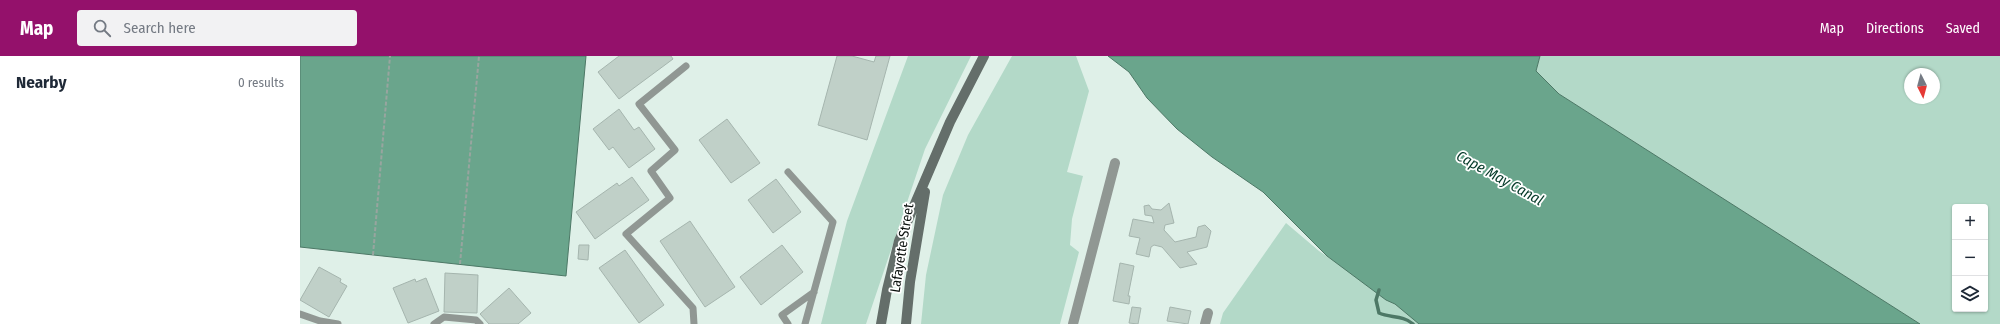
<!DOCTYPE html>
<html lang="en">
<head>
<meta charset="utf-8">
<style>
  :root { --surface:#fff; --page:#f2f2f3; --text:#1f2937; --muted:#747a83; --line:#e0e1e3; --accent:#94116b }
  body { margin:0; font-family:"Fira Sans Condensed",sans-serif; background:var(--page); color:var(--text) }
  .controls { position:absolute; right:12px; bottom:12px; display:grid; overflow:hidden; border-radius:4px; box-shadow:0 1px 3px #0004 }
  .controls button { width:36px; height:36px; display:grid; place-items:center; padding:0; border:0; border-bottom:1px solid var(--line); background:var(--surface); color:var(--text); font:20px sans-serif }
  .compass { position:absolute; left:1604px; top:12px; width:36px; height:36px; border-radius:50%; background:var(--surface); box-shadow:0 1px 3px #0004; rotate:174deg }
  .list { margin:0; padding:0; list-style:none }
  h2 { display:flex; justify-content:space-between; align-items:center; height:52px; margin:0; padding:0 16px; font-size:17px }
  h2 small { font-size:13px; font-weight:400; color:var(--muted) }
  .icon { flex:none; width:22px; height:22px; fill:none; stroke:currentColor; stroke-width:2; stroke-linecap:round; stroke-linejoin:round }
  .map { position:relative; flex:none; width:1700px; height:268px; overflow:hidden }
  header { display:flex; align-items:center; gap:24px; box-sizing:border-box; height:56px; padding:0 20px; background:var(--accent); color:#fff }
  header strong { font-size:19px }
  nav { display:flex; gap:22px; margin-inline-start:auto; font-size:14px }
  .search { width:280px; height:36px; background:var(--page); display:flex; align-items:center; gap:10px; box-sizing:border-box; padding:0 14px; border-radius:4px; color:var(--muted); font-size:15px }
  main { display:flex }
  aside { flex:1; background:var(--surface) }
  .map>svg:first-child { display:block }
  .green { fill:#b3d9c8; fill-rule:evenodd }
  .water { fill:#6aa58c; stroke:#4d7866 }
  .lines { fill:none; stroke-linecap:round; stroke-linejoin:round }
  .stream { stroke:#4d7866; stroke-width:3.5 }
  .building { fill:#c0d0c8; stroke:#a5b5ae }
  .path { stroke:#98a59f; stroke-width:2; stroke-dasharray:4 2; stroke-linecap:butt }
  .service { stroke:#909793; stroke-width:7 }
  .minor { stroke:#909793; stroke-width:10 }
  .secondary { stroke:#646e6a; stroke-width:10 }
  .labels { text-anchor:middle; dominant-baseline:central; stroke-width:3.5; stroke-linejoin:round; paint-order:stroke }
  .street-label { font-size:14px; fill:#090f0c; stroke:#fff }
  .water-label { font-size:15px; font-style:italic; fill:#053a29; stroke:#fff }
</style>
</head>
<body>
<header>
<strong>Map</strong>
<div class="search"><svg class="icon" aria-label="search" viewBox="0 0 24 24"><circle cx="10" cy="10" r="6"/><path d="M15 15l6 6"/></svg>Search here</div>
<nav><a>Map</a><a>Directions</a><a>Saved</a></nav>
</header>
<main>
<aside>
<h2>Nearby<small>0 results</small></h2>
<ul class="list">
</ul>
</aside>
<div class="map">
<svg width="1700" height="268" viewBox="0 0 1700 268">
  <rect width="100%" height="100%" fill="#dff0e8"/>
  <path class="green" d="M608,0h63l-46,93 -59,175h-45l26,-103z
    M712,0h64l13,35 -22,81 16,4 -11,43 -2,26 9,7 -19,72h-139l5,-49 17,-80 25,-60z
    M1240,0h460v268h-80l-361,-230 -23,-23zM1610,18h24v24h-24zM1655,151h30v102h-30z
    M986,167l33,28 111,73h-210l3,-11z"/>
  <path class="water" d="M0,0h286l-20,220 -266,-29z
    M808,0h432l-4,15 23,23 361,230h-501l-24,-20 -9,-4 -59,-44 -64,-64 -51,-35 -35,-28 -30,-31 -18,-26z"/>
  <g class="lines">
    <path class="stream" d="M1079,234l-3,10 3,13c11,5 24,2 34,11"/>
  </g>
  <path class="building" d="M319,0h52l2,3 -54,40 -21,-27z
    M537,0h15l22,6 2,-6h14l-23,84 -49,-15z
    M319,53l15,21 5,-3 16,22 -26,19 -16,-21 -4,3 -16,-21z
    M427,63l33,44 -29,20 -32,-43z
    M332,121l17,23 -54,39 -19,-27 41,-29 2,3z
    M476,123l25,33 -28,21 -25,-33z
    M869,147l5,20 -9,2 -1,5 11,12 21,-5 2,-10 7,-2 6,6 -4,16 -20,5 10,12 -17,4 -18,-21 -8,-2 -3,2 -2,10 -13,-3 4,-16 -11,-2 4,-17 21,4 -2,-7 -7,-1 -1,-9 5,-1 3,4 9,1z
    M390,165l45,66 -30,20 -45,-66z
    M279,189h10l-1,15 -10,-1z
    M482,189l21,27 -42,33 -21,-28z
    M325,194l39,55 -25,18 -40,-55z
    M820,207l14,3 -6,30h2l-1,8 -16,-3z
    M19,211l22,12 -1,3 7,4 -18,31 -29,-17z
    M145,217l33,2 -1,38 -33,-1z
    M126,222l13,33 -31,12 -15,-35 22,-9 1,3z
    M209,232l22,25 -13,11h-29l-9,-10z
    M832,251l9,1 -3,16 -9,-1z
    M870,251l21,4 -3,13 -21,-3z"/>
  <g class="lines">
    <path class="path" d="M73,199l17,-199
      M160,208l19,-208"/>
    <path class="service" d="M386,10l-47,38 36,46 -24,21 19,27 -44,36 67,74 1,16
      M488,116l45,50 -28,102
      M0,258l20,7 18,3
      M134,268l10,-7 32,3 4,4
      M488,268l-6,-9 32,-23"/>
    <path class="minor" d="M773,268l42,-161
      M905,268l3,-11"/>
    <path class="secondary" d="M581,268l6,-34 12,-49 51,-119 34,-66
      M606,268l4,-42 15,-90"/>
  </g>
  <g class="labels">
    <g class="street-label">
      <text transform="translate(602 192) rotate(-81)">Lafayette Street</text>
    </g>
    <g class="water-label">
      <text transform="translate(1200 122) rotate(29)">Cape May Canal</text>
    </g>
  </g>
</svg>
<div class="controls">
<button>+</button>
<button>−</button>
<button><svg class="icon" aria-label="layers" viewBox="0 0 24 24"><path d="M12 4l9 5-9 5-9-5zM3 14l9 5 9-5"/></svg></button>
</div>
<svg class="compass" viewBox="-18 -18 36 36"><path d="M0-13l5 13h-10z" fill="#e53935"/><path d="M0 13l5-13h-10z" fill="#747a83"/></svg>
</div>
</main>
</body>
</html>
